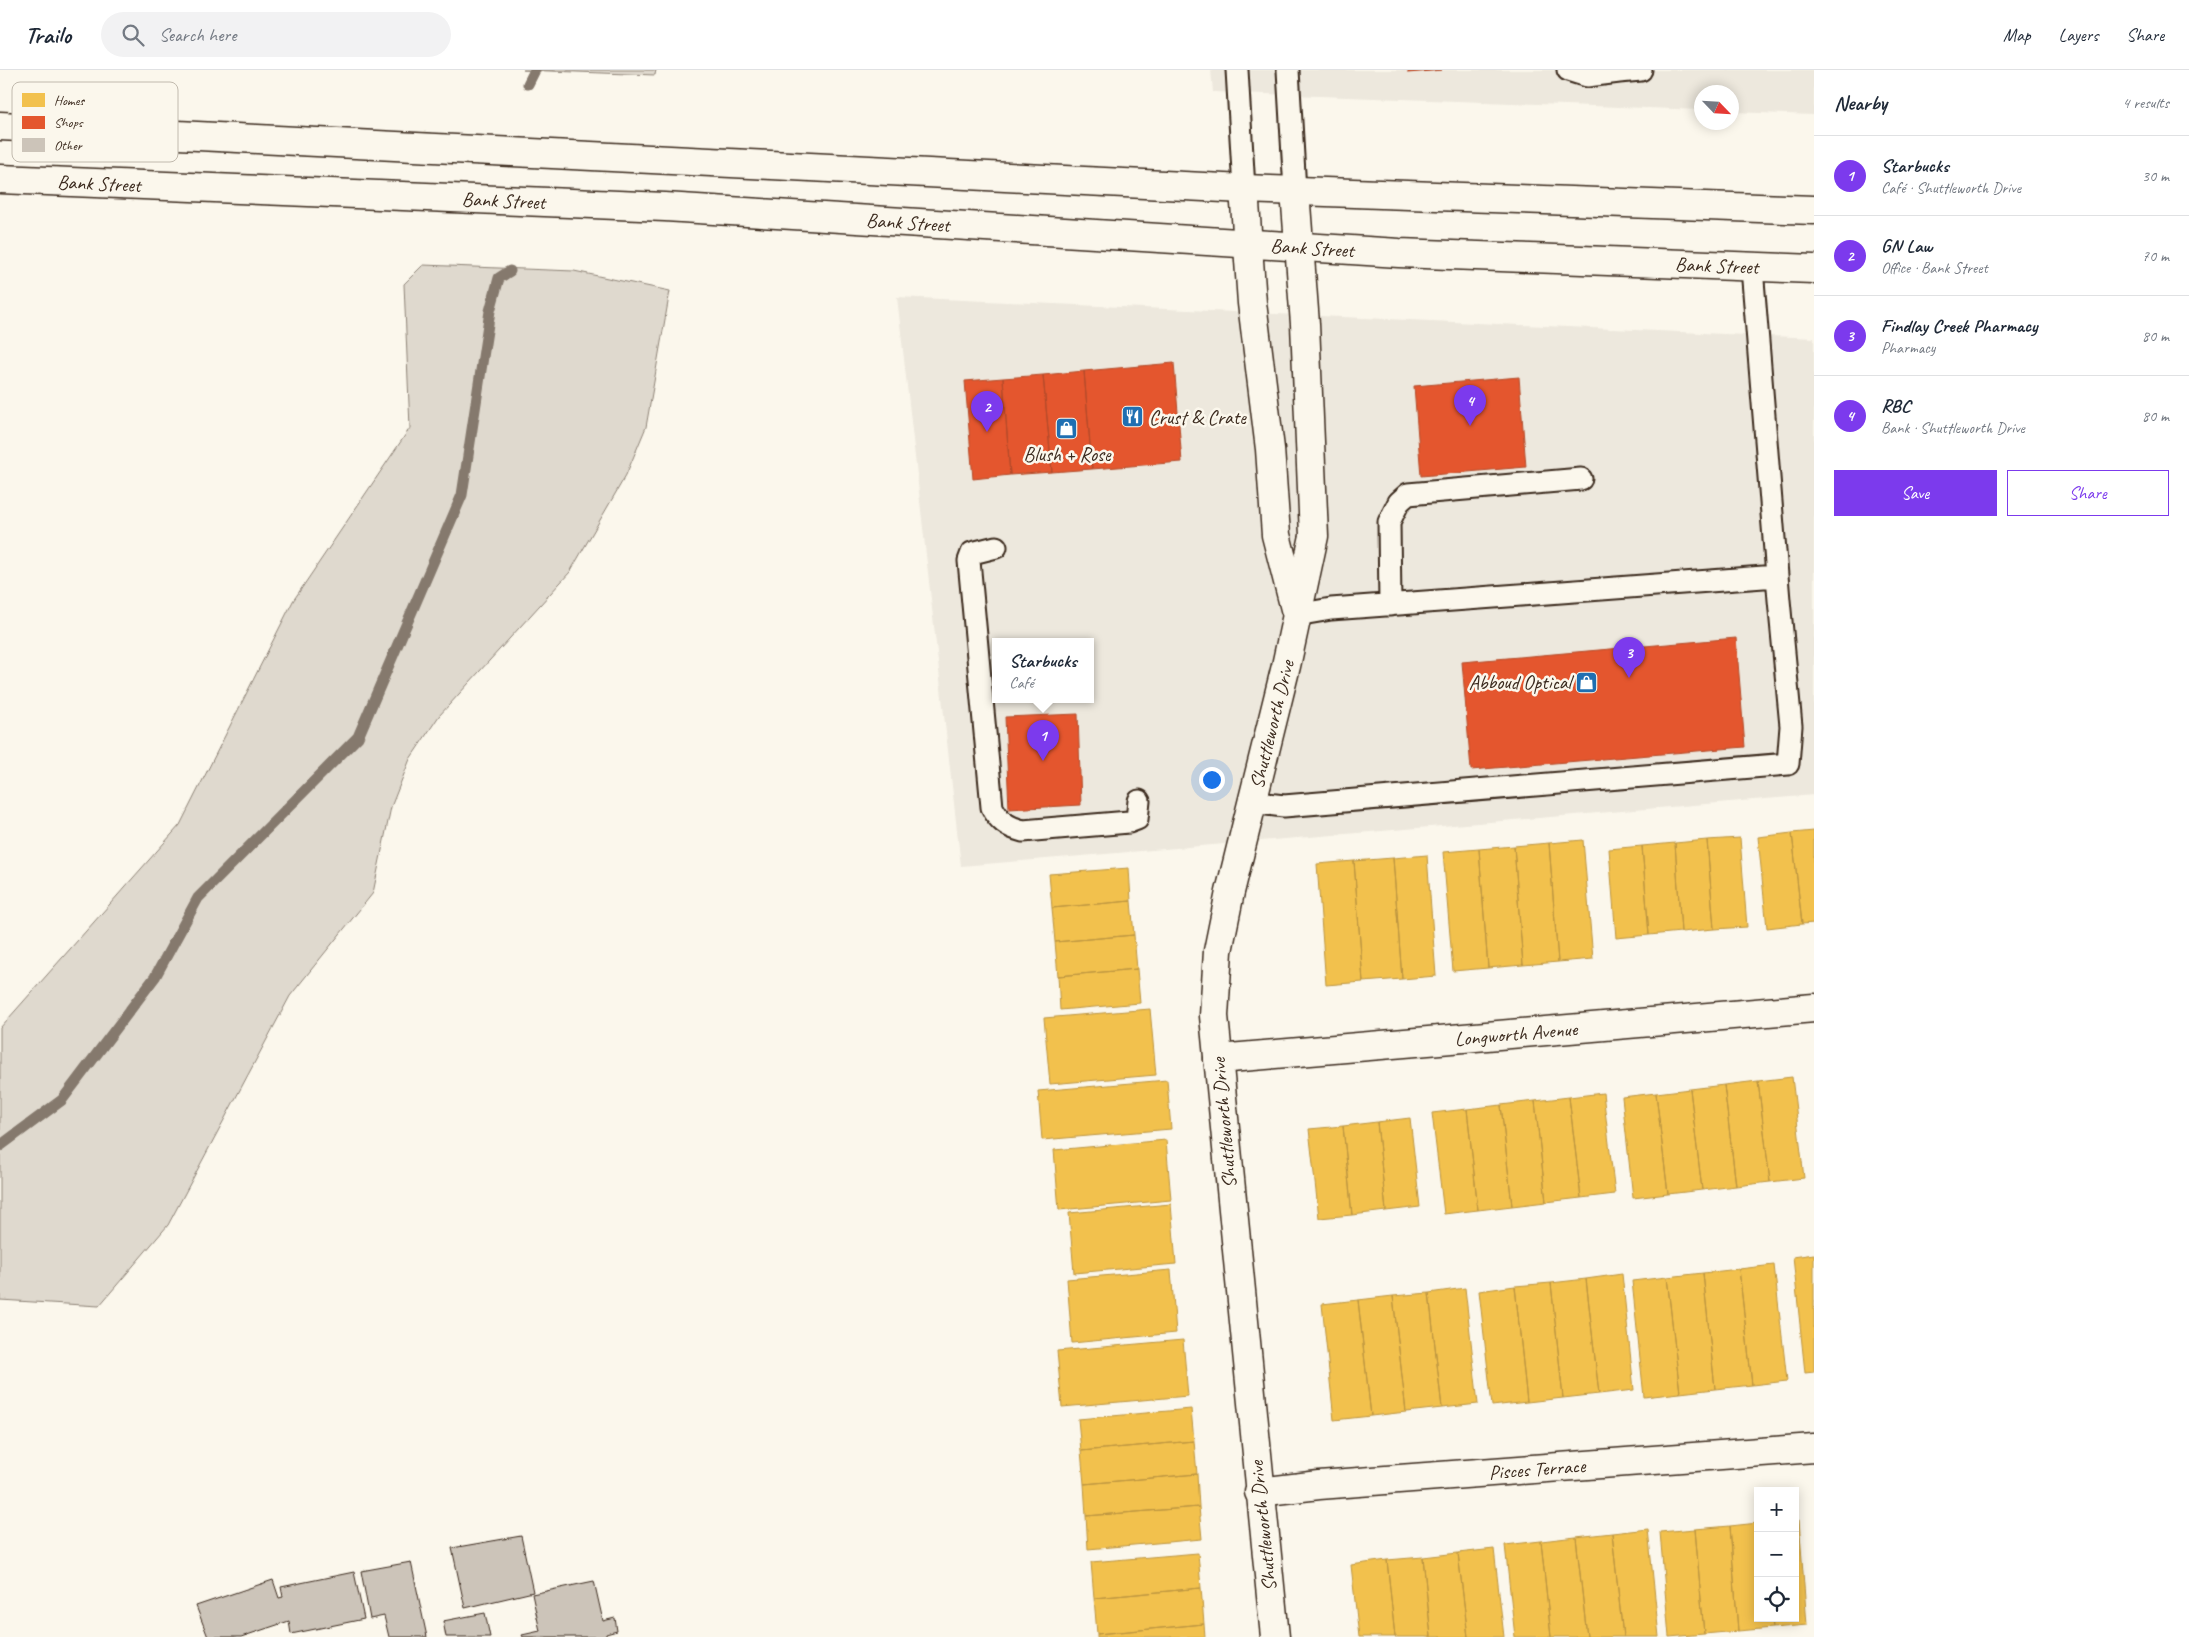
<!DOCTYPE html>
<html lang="en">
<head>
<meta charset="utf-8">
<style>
  :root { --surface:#fff; --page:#f2f2f3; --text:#1f2937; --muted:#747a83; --line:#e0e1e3; --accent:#7c3aed }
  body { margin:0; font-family:Caveat,sans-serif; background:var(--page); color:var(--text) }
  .controls { position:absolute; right:15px; bottom:15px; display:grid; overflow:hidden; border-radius:0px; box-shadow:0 2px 12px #0003 }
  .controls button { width:45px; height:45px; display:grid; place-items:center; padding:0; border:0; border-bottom:1px solid var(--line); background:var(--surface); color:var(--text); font:25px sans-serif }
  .compass { position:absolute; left:1694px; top:15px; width:45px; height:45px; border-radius:50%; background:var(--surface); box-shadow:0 2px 12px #0003; rotate:115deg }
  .you { position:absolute; left:1211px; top:709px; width:18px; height:18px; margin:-12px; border:4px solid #fff; border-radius:50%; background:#1a73e8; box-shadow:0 0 0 8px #1a73e833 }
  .badge { display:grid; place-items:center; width:32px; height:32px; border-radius:50%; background:var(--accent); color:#fff; font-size:16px; font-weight:700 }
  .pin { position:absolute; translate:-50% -41px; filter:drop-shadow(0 1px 2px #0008) }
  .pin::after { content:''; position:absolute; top:26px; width:18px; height:15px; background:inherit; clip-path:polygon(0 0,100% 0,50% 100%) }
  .popup { position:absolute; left:992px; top:568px; width:102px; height:65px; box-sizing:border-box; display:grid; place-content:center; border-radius:0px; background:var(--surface); filter:drop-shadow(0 1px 4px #0005); font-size:16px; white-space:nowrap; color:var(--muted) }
  .popup b { font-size:19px; color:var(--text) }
  .popup::after { content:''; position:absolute; left:50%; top:100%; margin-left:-10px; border:10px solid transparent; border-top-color:var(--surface) }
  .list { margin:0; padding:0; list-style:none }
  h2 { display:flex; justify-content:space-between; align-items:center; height:65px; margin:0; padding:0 20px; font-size:21px }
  h2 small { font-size:16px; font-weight:400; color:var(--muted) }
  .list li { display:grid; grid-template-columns:32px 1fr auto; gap:15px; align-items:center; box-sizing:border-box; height:80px; padding:0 20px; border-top:1px solid var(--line) }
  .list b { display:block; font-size:19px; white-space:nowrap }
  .list p { margin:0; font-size:16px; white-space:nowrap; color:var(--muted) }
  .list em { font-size:16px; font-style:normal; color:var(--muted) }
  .actions { display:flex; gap:10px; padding:15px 20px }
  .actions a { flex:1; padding:11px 0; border:1px solid var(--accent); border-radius:0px; text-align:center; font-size:18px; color:var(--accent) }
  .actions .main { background:var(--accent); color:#fff }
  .icon { flex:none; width:28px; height:28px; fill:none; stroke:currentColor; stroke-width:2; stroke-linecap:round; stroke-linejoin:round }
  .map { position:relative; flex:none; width:1814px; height:1567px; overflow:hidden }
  header { display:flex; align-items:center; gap:30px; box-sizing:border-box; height:70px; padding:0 25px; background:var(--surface); border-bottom:1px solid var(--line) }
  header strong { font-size:24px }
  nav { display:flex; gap:28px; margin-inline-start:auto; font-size:18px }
  .search { width:350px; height:45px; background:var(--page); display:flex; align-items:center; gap:12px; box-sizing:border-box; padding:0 18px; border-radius:28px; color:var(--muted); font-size:19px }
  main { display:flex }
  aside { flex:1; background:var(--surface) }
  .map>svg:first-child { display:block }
  .built { fill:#ede8dd; fill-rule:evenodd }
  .green { fill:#dfd9ce; stroke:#8d8276 }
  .homes { fill:#f2c14e; stroke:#bb9440 }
  .shops { fill:#e4572e; stroke:#b14a29 }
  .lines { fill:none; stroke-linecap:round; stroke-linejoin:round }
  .stream { stroke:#85796d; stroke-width:11 }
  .building { fill:#ccc4b9; stroke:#3b2a1e }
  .lane-casing { stroke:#3b2a1e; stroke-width:25 }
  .street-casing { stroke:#3b2a1e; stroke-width:31 }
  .primary-casing { stroke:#3b2a1e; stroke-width:31 }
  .lane { stroke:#fbf7ec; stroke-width:21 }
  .street { stroke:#fbf7ec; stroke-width:28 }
  .primary { stroke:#fbf7ec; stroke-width:28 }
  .labels { text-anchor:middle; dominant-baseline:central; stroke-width:5; stroke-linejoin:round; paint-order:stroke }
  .street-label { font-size:20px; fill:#3b2a1e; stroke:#fbf7ec }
  .poi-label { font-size:20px; fill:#3b2a1e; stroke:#fbf7ec; text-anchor:start }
  .key { fill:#fbf7ec; stroke:#c1baae; stroke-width:1 }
  .key-label { font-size:14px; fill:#3b2a1e }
</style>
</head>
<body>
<header>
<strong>Trailo</strong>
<div class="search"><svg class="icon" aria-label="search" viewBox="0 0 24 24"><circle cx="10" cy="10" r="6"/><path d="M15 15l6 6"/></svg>Search here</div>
<nav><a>Map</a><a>Layers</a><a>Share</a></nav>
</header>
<main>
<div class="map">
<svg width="1814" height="1567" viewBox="0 0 1814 1567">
  <rect width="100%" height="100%" fill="#fbf7ec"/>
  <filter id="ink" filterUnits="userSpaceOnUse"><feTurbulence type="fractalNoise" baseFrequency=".02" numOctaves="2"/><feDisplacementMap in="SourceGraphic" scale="10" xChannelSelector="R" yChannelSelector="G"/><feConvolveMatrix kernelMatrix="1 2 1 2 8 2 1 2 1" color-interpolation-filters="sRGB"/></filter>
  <g filter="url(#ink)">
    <path class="built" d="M1211,0h603v45l-82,-3v-20h-30l-1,18 -488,-18z
      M897,227l917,41v457l-853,71zM996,572h94v58h-94z"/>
    <path class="green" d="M523,0h133l-1,5z
      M423,195l151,6 96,20 -24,136 -20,48 -56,97 -131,144 -29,43 -19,48 -18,86 -83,103 -122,229 -69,81 -99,-6v-272l180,-203 113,-224 117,-173 -6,-144z"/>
    <path class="homes" d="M1814,761v92l-12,1 -10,-91z
      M1792,763l10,91 -35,4 -9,-91z
      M1740,768l7,89 -33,2 -7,-89z
      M1583,770l10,119 -35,3 -9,-119z
      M1707,770l7,89 -33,3 -6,-89z
      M1549,773l9,119 -35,3 -9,-119z
      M1675,773l6,89 -32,3 -7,-89z
      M1514,776l9,119 -35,3 -9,-119z
      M1642,776l7,89 -33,3 -7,-89z
      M1479,779l9,119 -35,3 -10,-119z
      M1427,785l9,121 -34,3 -9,-121z
      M1393,788l9,121 -39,3 -9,-121z
      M1354,791l9,121 -37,3 -9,-121z
      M1129,798l2,33 -79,7 -3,-34z
      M1131,831l3,34 -79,7 -3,-34z
      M1134,865l3,34 -79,7 -3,-34z
      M1137,899l3,34 -80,7 -2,-34z
      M1150,939l6,66 -106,9 -6,-66z
      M1792,1007l12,101 -34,4 -12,-101z
      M1167,1010l4,49 -129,11 -4,-49z
      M1758,1011l12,101 -34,4 -12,-101z
      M1724,1015l12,101 -34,4 -12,-101z
      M1690,1019l12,101 -34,4 -12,-101z
      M1603,1023l12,101 -34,4 -12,-101z
      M1656,1023l12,101 -35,4 -11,-101z
      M1569,1027l12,101 -35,4 -11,-101z
      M1535,1031l11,101 -34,4 -11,-101z
      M1501,1035l11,101 -34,4 -11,-101z
      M1467,1039l11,101 -34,4 -12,-101z
      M1410,1048l10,89 -34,4 -9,-89z
      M1377,1052l9,89 -34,4 -9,-89z
      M1343,1056l9,89 -33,3 -10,-89z
      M1166,1070l5,60 -112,10 -5,-60z
      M1171,1134l5,60 -102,9 -5,-60z
      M1814,1184v118l-9,1 -12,-116z
      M1774,1195l13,116 -35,4 -13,-116z
      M1739,1199l13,116 -37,4 -12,-116z
      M1171,1200l5,63 -104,10 -5,-64z
      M1703,1203l12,116 -35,4 -13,-116z
      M1622,1204l12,116 -35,4 -13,-115z
      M1667,1207l13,116 -36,4 -12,-116z
      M1586,1209l13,115 -36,4 -12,-115z
      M1551,1213l12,115 -36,4 -12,-116z
      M1515,1216l12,116 -35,4 -13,-115z
      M1465,1218l13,116 -36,4 -13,-115z
      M1429,1223l13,115 -36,4 -13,-116z
      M1393,1226l13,116 -35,4 -13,-116z
      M1358,1230l13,116 -37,4 -12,-116z
      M1183,1270l5,56 -126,11 -5,-56z
      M1191,1339l3,32 -113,10 -3,-32z
      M1194,1371l3,33 -113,10 -3,-33z
      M1197,1404l2,33 -113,9 -2,-32z
      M1199,1437l3,32 -114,10 -2,-33z
      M1795,1450h4l8,105 -34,3 -1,-10h23z
      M1758,1453v95h14l1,10 -35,3 -8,-105z
      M1730,1456l8,105 -34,3 -9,-105z
      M1648,1459l11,108h-36l-11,-104z
      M1695,1459l9,105 -35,3 -9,-105z
      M1612,1463l11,104h-36l-11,-100z
      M1576,1467l11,100h-36l-10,-96z
      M1541,1471l10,96h-36l-10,-92z
      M1494,1479l10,88h-36l-10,-84z
      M1198,1483l3,35 -107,10 -3,-36z
      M1458,1483l10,84h-37l-8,-80z
      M1423,1487l8,80h-36l-8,-77z
      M1387,1490l8,77h-36l-8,-72z
      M1201,1518l3,36 -107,10 -3,-36z
      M1204,1554l1,13h-108v-3z"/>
    <path class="shops" d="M1408,0h34l-34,3z
      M1174,293l8,99 -90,7 -8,-98z
      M1084,301l8,98 -40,3 -9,-97z
      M1043,305l9,97 -42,3 -7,-97z
      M1519,307l7,90 -105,9 -7,-90z
      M1003,308l7,97 -37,4 -8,-98z
      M1736,568l9,109 -274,23 -9,-108z
      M1078,644l3,91 -72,4 -4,-92z"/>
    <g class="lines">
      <path class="stream" d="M528,14l7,-14
        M0,1076l62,-46 93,-123 43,-79 160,-161 104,-242 28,-184 9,-33 11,-7"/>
    </g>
    <path class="building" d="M521,1466l12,56 -68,16 -13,-60z
      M411,1492l16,75h-38l-5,-21 -14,3 -9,-48z
      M354,1502l10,47 -73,15 -2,-13 -48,16h-33l-12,-31 77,-26 6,18 4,-1 -2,-10z
      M594,1511l9,40 12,-3 2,13 -11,3v3h-83l-1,-2 18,-4 -8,-37z
      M485,1543l5,24h-44l-3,-16z"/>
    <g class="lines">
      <defs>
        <path id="lane" d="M1237,0l7,119
          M1288,0l7,121
          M1568,0l19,6 32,-4
          M1613,0l6,2 22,-2
          M996,477l-24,6 -3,8 23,246c7,14 15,20 31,24l106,-9 8,-3 2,-18
          M1390,535l-1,-83 10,-20 9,-8 173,-15
          M1296,545l35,-6 446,-33
          M1250,732l34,4 504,-42 3,-38 -12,-126 -27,-332"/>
        <g id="street">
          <path d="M1244,119l8,114 18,146 6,86 19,74"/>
          <path id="s1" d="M1218,989l596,-51"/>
          <path id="s2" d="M1259,1422l60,-7 495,-37"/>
          <path id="s3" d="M1275,1567l-61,-621 4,-65 12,-59 56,-226 28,-130 -9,-212 -10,-133"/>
        </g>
        <g id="primary">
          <path d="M0,56l1244,63 570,21"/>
          <path id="s4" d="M0,109l665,28 734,46 415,16"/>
        </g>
      </defs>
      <use href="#lane" class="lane-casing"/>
      <use href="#street" class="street-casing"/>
      <use href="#primary" class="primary-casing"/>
      <use href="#lane" class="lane"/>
      <use href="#street" class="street"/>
      <use href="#primary" class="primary"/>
    </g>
  </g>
  <defs>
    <symbol id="restaurant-square" viewBox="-11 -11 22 22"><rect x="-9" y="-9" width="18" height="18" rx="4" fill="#1f6fb2" stroke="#fbf7ec"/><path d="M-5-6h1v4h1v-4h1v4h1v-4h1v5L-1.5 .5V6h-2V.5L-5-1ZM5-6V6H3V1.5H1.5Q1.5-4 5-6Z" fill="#fff"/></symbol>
    <symbol id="shop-square" viewBox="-11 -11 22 22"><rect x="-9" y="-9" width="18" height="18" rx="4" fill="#1f6fb2" stroke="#fbf7ec"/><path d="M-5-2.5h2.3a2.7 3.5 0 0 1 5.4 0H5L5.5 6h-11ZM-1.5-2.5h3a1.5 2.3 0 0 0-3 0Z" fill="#fff"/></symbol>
  </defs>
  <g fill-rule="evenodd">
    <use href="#restaurant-square" x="1120" y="334" width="25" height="25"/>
    <use href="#shop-square" x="1054" y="346" width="25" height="25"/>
    <use href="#shop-square" x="1574" y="600" width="25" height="25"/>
  </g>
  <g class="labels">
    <g class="street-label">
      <text stroke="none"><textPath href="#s4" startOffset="99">Bank Street</textPath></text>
      <text stroke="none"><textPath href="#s4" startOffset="504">Bank Street</textPath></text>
      <text stroke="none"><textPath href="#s4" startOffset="909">Bank Street</textPath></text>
      <text stroke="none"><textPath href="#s4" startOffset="1314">Bank Street</textPath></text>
      <text stroke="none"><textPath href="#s4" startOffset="1719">Bank Street</textPath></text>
      <text stroke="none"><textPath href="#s3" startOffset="922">Shuttleworth Drive</textPath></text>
      <text stroke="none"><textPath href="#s1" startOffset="299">Longworth Avenue</textPath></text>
      <text transform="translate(1224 1053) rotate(-95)">Shuttleworth Drive</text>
      <text stroke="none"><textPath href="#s2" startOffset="279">Pisces Terrace</textPath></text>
      <text transform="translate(1263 1456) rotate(-96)">Shuttleworth Drive</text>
    </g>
    <g class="poi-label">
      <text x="1149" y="347">Crust &amp; Crate</text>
      <text x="1067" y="384" text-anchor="middle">Blush + Rose</text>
      <text x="1571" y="612" text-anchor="end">Abboud Optical</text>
    </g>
  </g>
  <rect x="12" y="12" width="166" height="80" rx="8" class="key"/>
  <rect x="22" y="23" width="23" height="14" fill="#f2c14e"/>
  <rect x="22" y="46" width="23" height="13" fill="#e4572e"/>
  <rect x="22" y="68" width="23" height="14" fill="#ccc4b9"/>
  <g class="key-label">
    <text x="54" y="35">Homes</text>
    <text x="54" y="57">Shops</text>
    <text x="54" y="80">Other</text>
  </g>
</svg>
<div class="controls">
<button>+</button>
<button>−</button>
<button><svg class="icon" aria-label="locate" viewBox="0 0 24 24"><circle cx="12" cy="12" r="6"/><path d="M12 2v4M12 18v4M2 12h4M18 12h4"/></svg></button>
</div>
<svg class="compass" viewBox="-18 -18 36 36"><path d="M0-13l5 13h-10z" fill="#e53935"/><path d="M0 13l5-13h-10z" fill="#747a83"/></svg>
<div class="you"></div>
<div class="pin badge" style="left:1043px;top:691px">1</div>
<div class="popup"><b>Starbucks</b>Café</div>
<div class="pin badge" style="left:987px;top:362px">2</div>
<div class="pin badge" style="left:1629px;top:608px">3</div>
<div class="pin badge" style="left:1470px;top:356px">4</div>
</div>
<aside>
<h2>Nearby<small>4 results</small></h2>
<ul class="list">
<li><span class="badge">1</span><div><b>Starbucks</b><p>Café · Shuttleworth Drive</p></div><em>30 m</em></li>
<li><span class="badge">2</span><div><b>GN Law</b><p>Office · Bank Street</p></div><em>70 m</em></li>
<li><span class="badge">3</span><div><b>Findlay Creek Pharmacy</b><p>Pharmacy</p></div><em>80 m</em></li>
<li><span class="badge">4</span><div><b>RBC</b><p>Bank · Shuttleworth Drive</p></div><em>80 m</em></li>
</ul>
<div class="actions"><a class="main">Save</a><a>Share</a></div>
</aside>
</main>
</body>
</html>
